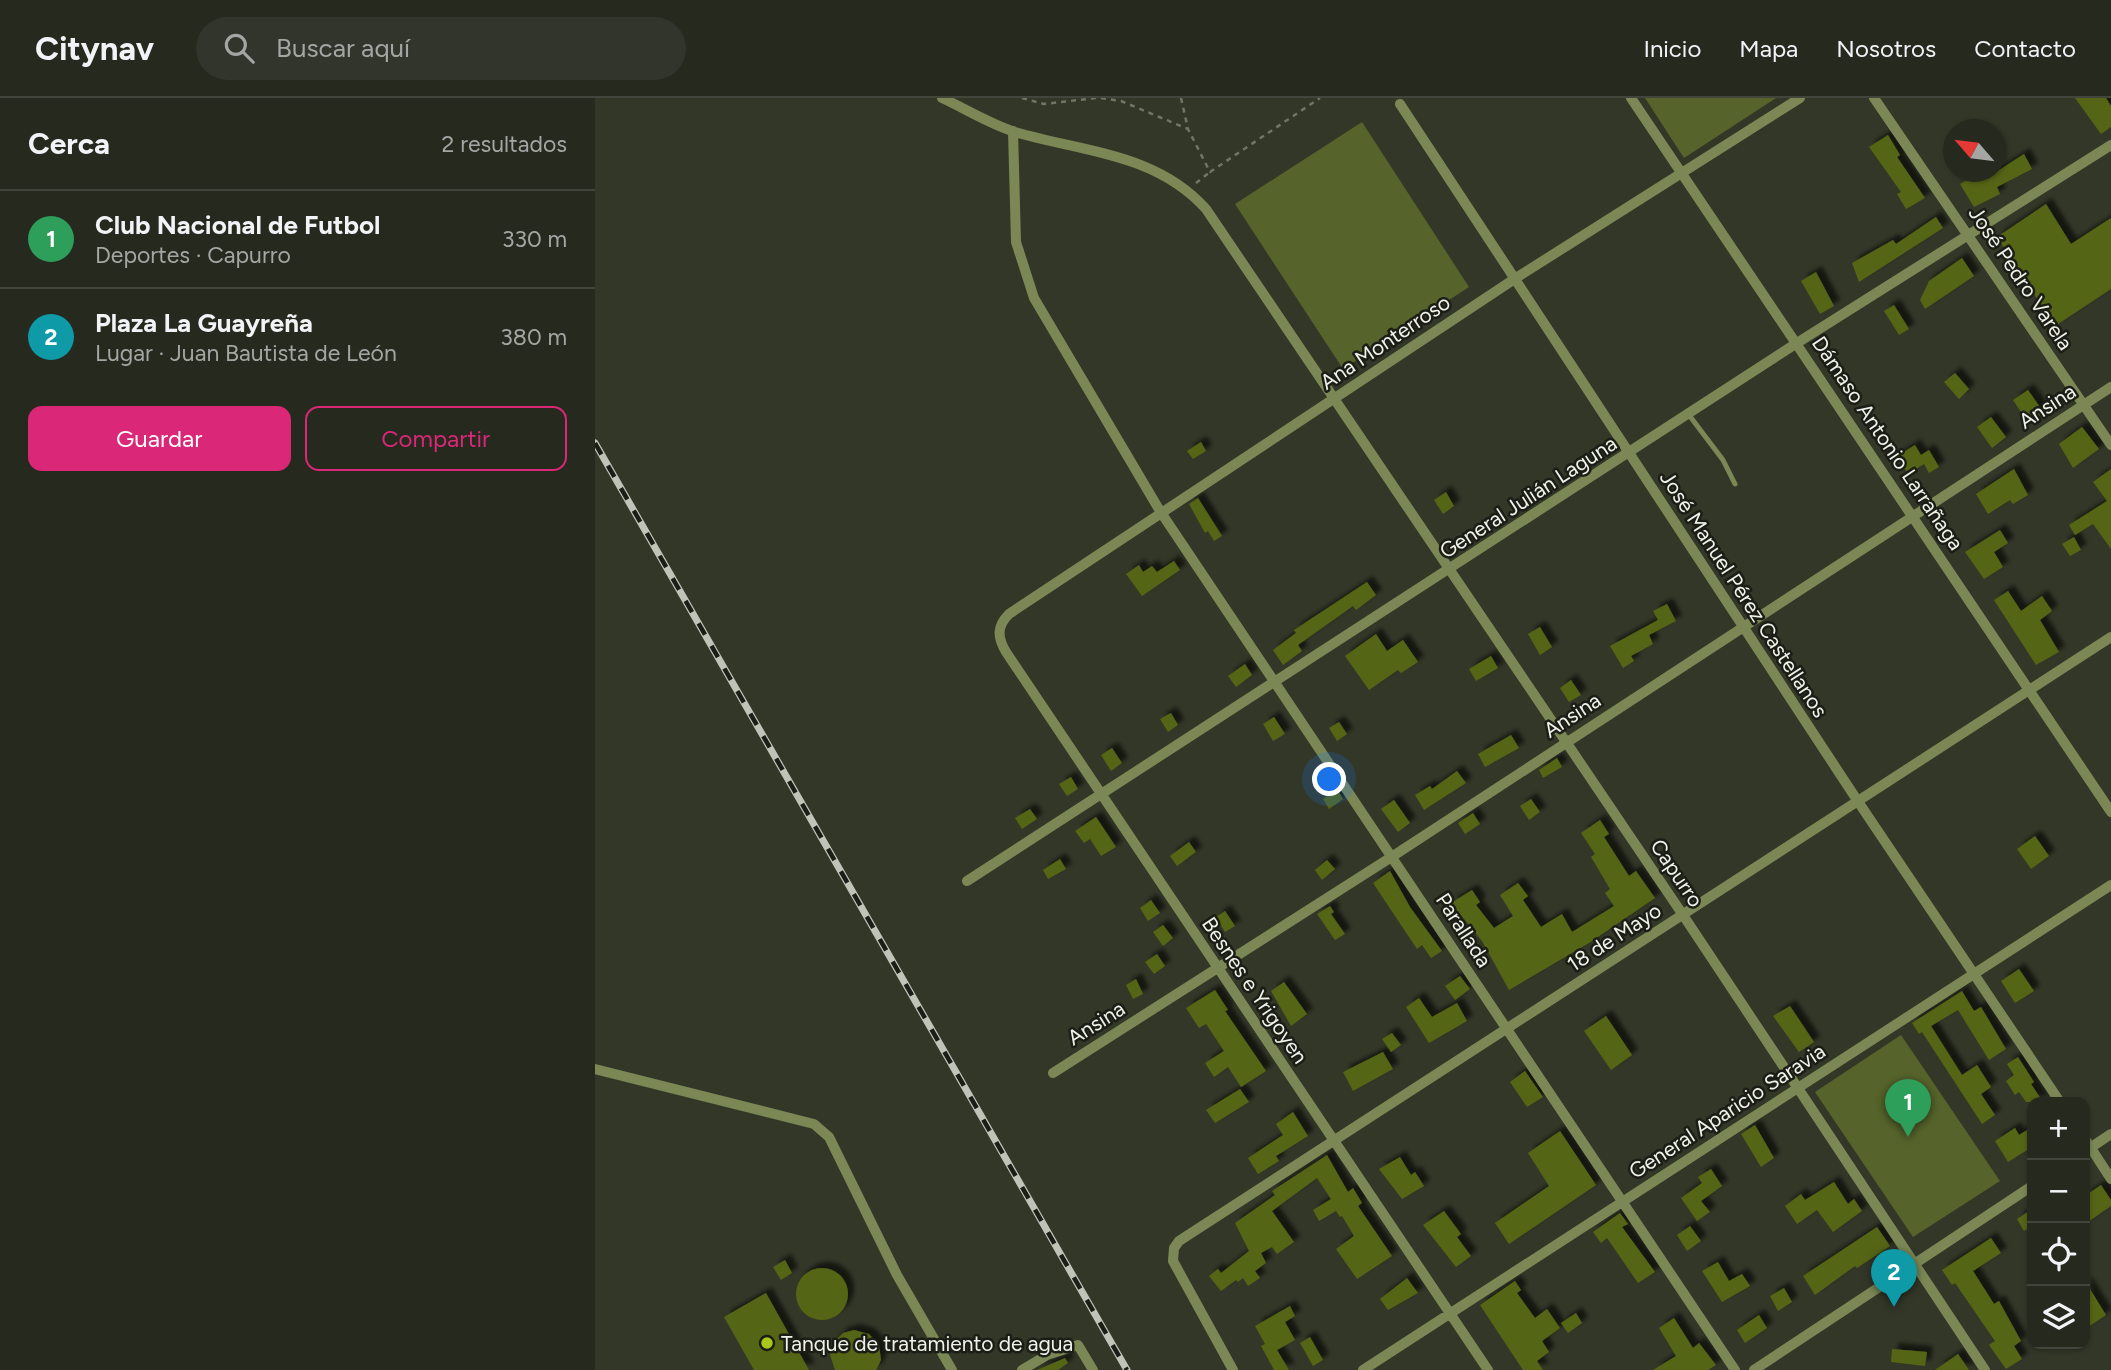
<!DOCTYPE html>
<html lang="es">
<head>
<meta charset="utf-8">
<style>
  :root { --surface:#26291e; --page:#32352b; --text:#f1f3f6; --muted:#a4a6a4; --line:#42453c; --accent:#db2777 }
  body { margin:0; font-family:Figtree,sans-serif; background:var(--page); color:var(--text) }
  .controls { position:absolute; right:21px; bottom:21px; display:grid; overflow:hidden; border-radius:14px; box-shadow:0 2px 5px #0004 }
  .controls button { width:63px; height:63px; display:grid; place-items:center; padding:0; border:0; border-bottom:2px solid var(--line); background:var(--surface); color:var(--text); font:35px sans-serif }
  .compass { position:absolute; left:1348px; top:21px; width:63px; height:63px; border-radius:50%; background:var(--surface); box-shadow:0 2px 5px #0004; rotate:298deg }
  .you { position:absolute; left:735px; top:682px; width:24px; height:24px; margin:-18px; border:5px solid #fff; border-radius:50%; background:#1a73e8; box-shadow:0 0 0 10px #1a73e833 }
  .badge { display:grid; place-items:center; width:46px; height:46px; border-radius:50%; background:var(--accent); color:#fff; font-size:23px; font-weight:700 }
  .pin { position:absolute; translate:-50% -58px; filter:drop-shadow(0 2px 4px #0008) }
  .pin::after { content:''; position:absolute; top:37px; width:24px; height:21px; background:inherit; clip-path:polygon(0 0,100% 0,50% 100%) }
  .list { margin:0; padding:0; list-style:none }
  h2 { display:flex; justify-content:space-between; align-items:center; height:91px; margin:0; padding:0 28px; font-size:30px }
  h2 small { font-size:23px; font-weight:400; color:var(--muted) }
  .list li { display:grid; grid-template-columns:46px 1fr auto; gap:21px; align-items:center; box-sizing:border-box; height:98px; padding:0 28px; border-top:2px solid var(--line) }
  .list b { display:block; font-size:26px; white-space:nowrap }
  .list p { margin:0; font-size:23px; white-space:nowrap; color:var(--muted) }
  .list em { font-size:23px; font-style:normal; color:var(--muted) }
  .actions { display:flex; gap:14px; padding:21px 28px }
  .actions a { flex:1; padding:16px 0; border:2px solid var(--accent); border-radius:14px; text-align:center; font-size:24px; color:var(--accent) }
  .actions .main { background:var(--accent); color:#fff }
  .icon { flex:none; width:38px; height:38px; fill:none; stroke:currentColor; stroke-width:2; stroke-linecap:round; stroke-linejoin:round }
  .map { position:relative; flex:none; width:1516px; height:1272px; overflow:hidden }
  header { display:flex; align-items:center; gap:42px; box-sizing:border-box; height:98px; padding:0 35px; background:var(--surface); border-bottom:2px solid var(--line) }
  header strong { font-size:33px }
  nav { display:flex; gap:38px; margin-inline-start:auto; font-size:24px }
  .search { width:490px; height:63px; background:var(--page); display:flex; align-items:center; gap:18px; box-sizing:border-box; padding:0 24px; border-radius:38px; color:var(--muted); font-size:26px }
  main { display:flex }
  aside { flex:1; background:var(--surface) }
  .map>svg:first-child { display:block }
  .green { fill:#56632a }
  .building { fill:#556513; filter:url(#shadow) }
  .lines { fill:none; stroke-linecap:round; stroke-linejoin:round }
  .path { stroke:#717567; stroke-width:2.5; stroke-dasharray:5 5; stroke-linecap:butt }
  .service { stroke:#7b8855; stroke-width:5 }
  .minor { stroke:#7b8855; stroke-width:10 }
  .rail-casing { stroke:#c0c4b8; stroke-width:7 }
  .rail { stroke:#1b1d16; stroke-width:4.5; stroke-dasharray:13; stroke-linecap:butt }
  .poi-dot { fill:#a9c71a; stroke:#1b1d16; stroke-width:2.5 }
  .labels { text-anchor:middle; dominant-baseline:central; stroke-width:5; stroke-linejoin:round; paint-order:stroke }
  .street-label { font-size:21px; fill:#eff2e8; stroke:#1b1d16 }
  .poi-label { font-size:21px; fill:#eff2e8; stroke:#1b1d16; text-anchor:start }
</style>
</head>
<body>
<header>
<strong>Citynav</strong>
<div class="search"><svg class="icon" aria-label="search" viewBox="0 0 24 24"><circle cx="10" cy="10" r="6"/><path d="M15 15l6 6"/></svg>Buscar aquí</div>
<nav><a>Inicio</a><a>Mapa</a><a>Nosotros</a><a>Contacto</a></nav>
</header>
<main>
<aside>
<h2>Cerca<small>2 resultados</small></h2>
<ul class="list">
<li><span class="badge" style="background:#2e9e5b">1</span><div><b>Club Nacional de Futbol</b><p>Deportes · Capurro</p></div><em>330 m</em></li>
<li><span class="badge" style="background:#0f9aa8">2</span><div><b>Plaza La Guayreña</b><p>Lugar · Juan Bautista de León</p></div><em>380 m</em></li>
</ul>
<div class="actions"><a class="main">Guardar</a><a>Compartir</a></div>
</aside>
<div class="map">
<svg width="1516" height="1272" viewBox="0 0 1516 1272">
  <defs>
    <filter id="shadow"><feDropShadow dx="6" dy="-6" stdDeviation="2" flood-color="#0009"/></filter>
  </defs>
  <rect width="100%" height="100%" fill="#333728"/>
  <path class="green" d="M1050,0h131l-92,60z
    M767,24l107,165 -126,82 -108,-165z
    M1306,937l99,146 -87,56 -98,-145z"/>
  <path class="building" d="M1480,0h31l5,8v21l-10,7z
    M1293,37l12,20 -3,2 28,41 -19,11 -9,-15 4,-2 -32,-45z
    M1429,56l8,15 -35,18 3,7 -26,13 -14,-23 12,-7 2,3 22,-8z
    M1451,106l25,40 40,-26v71l-56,37 -58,-89z
    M1341,119l7,11 -84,54 -7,-19 41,-23 3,4z
    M1367,160l12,18 -49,33 -5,-9 9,-19z
    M1221,174l18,34 -14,8 -19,-33z
    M1299,207l15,24 -10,6 -15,-24z
    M1360,275l14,16 -10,10 -15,-17z
    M1433,292l16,23 -15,11 -16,-24z
    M1396,319l15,20 -14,11 -15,-21z
    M1487,329l17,22 -26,19 -14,-24z
    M606,344l5,9 -13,8 -6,-8z
    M1320,347l6,10 8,-5 10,17 -10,6 -5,-9 -16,10 -11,-18z
    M1419,371l14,26 -15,9 -3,-4 -22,14 -12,-20z
    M1516,371v80l-18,-25 -18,11 -6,-10 38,-24 -14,-19z
    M851,394l8,14 -11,8 -9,-14z
    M603,400l24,38 -8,5 -6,-10 -3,2 -16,-29z
    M1405,432l8,13 -14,9 9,15 -19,12 -19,-27z
    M1479,439l7,13 -11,6 -8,-12z
    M579,463l6,9 -38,26 -16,-22 13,-9 4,7 9,-6 5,6z
    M772,484l9,13 -20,15 -3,-4 -55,39 4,6 -19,14 -10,-15 23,-17 -2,-3z
    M1413,493l13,20 21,-15 10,15 -12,9 19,32 -23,13 -42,-65z
    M1072,506l9,17 -27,14 4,9 -22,12 3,5 -11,7 -13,-22 48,-26 -5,-9z
    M945,529l12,20 -12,8 -12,-21z
    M781,536l11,17 16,-11 15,22 -17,11 -3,-3 -29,20 -24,-34z
    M896,558l7,12 -22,13 -7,-12z
    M650,566l7,11 -16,12 -8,-11z
    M976,582l10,15 -12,7 -9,-14z
    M576,615l7,12 -10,7 -8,-13z
    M679,619l11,17 -12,7 -10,-17z
    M744,624l8,12 -10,7 -8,-13z
    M916,637l8,13 -34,19 -7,-13z
    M517,650l10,15 -11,8 -10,-16z
    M962,660l5,9 -19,11 -4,-8z
    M862,673l9,12 -42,27 -9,-15 15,-9 2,3z
    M476,679l7,12 -11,7 -8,-12z
    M742,691l6,10 -14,10 -6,-10z
    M936,701l9,13 -11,8 -9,-14z
    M799,702l16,23 -12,9 -17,-23z
    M435,711l7,10 -15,10 -7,-11z
    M878,715l7,11 -15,10 -7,-11z
    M501,719l20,30 -15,9 -11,-17 -6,4 -9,-12z
    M1005,722l9,14 -5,3 25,39 7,-5 19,27 -66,45 -80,47 -27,-49 -31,-38 21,-13 8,12 -4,3 18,23 19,-12 -13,-21 18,-12 10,13 -5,4 18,27 21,-13 10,18 42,-26 -9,-13 5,-4 -19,-32 4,-3 -14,-21z
    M1440,738l14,20 -18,13 -14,-20z
    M594,744l7,10 -19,14 -7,-10z
    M465,761l6,10 -18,10 -5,-9z
    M732,762l8,9 -13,11 -7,-10z
    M795,773l20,36 32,44 -11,7 -9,-13 -5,4 -44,-66z
    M556,802l9,13 -12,8 -8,-13z
    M735,808l4,6 -3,2 14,20 -10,6 -18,-26z
    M630,813l10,15 -10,6 -9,-15z
    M568,827l10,13 -10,8 -10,-14z
    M562,856l8,12 -11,8 -9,-12z
    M1424,871l15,22 -19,12 -14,-22z
    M865,878l10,13 -15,11 -10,-14z
    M541,881l7,15 -10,5 -7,-14z
    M689,884l23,32 -16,12 -20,-35z
    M620,892l13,20 -3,1 41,60 -25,16 -13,-20 -14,10 -9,-14 19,-12 -18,-27 -7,4 -13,-20z
    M1367,893l12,20 7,-4 25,42 -17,11 -31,-50 -27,16 31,49 15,-10 14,22 -10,7 14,21 -13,9 -60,-92 -3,2 -7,-11z
    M824,900l13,19 25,-14 10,18 -38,22 -23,-36z
    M1195,908l24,36 -15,10 -26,-36z
    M1011,918l26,39 -21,15 -27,-39z
    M797,935l9,12 -10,7 -9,-13z
    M788,954l10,17 -40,22 -10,-19z
    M1423,959l16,25 -3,2 12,18h-17l-7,-10 -4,3 -9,-14 8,-6 -7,-11z
    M930,973l18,26 -16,10 -17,-25z
    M645,991l9,13 -34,21 -9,-13z
    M698,1014l15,24 -32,20 3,5 -21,13 -10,-16 35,-23 -7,-11z
    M1160,1027l19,33 -13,9 -20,-33z
    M1437,1029v20l-24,15 -13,-21 20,-13 4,7z
    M965,1033l36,54 -87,59 -14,-21 54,-37 -21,-33z
    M732,1057l21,37 5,-4 9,15 -4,3 34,50 -35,23 -21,-30 18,-13 -12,-20 -2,1 -4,-6 -17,10 -6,-11 18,-11 -14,-21 -45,33 22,31 -17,12 -5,-7 -11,6 5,10 -11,8 5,7 -12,8 -5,-8 -5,4 -2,-2 -15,11 -12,-15 9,-7 3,4 28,-22 -14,-28 40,-28 -3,-4z
    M805,1059l11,18 4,-3 9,14 -22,13 -23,-30z
    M1116,1071l11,17 -21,15 9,11 -13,9 -16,-23 21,-15 -4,-6z
    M1239,1084l14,22 6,-5 8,12 -29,21 -16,-22 -20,14 -12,-18 16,-12 4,6z
    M1506,1087l10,15v6l-26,18v-28z
    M1437,1111v17l-8,5 -7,-12z
    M849,1113l17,23 -4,3 14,19 -15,11 -33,-42z
    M1025,1115l8,11 -6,3 33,45 -17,11 -31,-45 -6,5 -8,-11z
    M1095,1128l11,15 -14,10 -10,-16z
    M1282,1129l13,19 -33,22 -2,-2 -40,29 -12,-19z
    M1396,1140l10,15 -28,18 21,33 5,-3 22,40 -7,5 8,13 -16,10 -17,-24 6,-4 -40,-58 -3,2 -10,-15z
    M190,1162l7,13 -11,7 -8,-13z
    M1123,1164l11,19 13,-7 8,12 -28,16 -20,-31z
    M201 1196a26 26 0 1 1 52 0a26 26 0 1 1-52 0Z
    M812,1180l11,15 -30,17 -8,-11z
    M920,1183l6,9 -4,3 18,25 12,-9 13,19 -18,13 7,11 -12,9 6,9h-20l-43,-65z
    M1490,1183l21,34 -21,14z
    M1189,1190l8,14 -14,9 -8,-15z
    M171,1195l24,43 19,34h-55l-30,-53z
    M695,1208l5,10 -10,6 10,18 -18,10 12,20h-15l-13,-24 4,-2 -10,-18z
    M981,1215l6,10 -14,10 -7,-10z
    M1164,1217l8,13 -22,15 -8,-13z
    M1079,1220l19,30 6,-5 17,22 -8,5h-55l23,-14 -17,-28z
    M259,1232l15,4 10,11 2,15 -5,10h-41l-5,-15 5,-14 8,-8z
    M715,1239l13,23 -10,6 -13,-23z
    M1297,1251l35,3 -2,14 -34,-4z
    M1363,1256l11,16h-34z
    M470,1260l3,5 -10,7h-21z"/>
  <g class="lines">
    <path class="path" d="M427,0l22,6 52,-6
      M506,0l20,3 67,28
      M586,0l7,31 22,43 110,-74
      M601,85l14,-11"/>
    <path class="service" d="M1094,317l34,45 12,24"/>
    <path class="minor" d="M347,0c24,11 48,26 73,34 68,20 141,21 191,77l477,706 302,455
      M1036,0l480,714
      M1279,0l237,347
      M805,6l457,696 203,302
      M418,33l3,111 18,56 126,213 575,859
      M372,783l830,-538 314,-198
      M0,971l219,55 15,13 68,138 55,95
      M458,975l340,-217 718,-469
      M1490,1041l26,40
      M1492,1052l24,-16
      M427,1272l25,-15 31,-10 15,25
      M638,1272l-60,-109 1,-13 5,-7 932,-604
      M768,1272l748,-485
      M893,1272l-482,-718c-9,-15 -9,-26 3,-38l507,-336 284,-180
      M1159,1272l278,-184"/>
    <defs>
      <path id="rail" d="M0,345l532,927"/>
    </defs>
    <use href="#rail" class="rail-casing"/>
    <use href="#rail" class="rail"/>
  </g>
  <circle class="poi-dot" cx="172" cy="1245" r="7"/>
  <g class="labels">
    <g class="street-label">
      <text transform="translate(1426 180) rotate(56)">José Pedro Varela</text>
      <text transform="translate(790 244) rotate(-34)">Ana Monterroso</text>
      <text transform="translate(1452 308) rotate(-33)">Ansina</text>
      <text transform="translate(1293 345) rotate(56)">Dámaso Antonio Larrañaga</text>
      <text transform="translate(933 399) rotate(-33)">General Julián Laguna</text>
      <text transform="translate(1149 496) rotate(57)">José Manuel Pérez Castellanos</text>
      <text transform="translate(977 617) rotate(-33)">Ansina</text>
      <text transform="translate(1082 775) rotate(56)">Capurro</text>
      <text transform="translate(869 832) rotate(57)">Parallada</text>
      <text transform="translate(1019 839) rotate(-33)">18 de Mayo</text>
      <text transform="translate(660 892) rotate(56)">Besnes e Yrigoyen</text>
      <text transform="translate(501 925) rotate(-32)">Ansina</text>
      <text transform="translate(1132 1013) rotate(-33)">General Aparicio Saravia</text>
    </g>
    <g class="poi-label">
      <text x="186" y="1245">Tanque de tratamiento de agua</text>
    </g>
  </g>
</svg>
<div class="controls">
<button>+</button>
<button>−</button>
<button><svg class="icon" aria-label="locate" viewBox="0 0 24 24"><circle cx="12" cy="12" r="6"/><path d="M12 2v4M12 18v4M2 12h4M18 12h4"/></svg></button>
<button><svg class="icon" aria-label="layers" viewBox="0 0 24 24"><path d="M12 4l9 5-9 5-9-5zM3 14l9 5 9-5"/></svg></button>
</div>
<svg class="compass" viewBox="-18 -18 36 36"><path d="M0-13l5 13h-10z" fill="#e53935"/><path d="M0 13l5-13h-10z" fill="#a4a6a4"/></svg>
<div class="you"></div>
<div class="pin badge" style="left:1313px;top:1039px;background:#2e9e5b">1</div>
<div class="pin badge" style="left:1299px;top:1209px;background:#0f9aa8">2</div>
</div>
</main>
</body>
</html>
